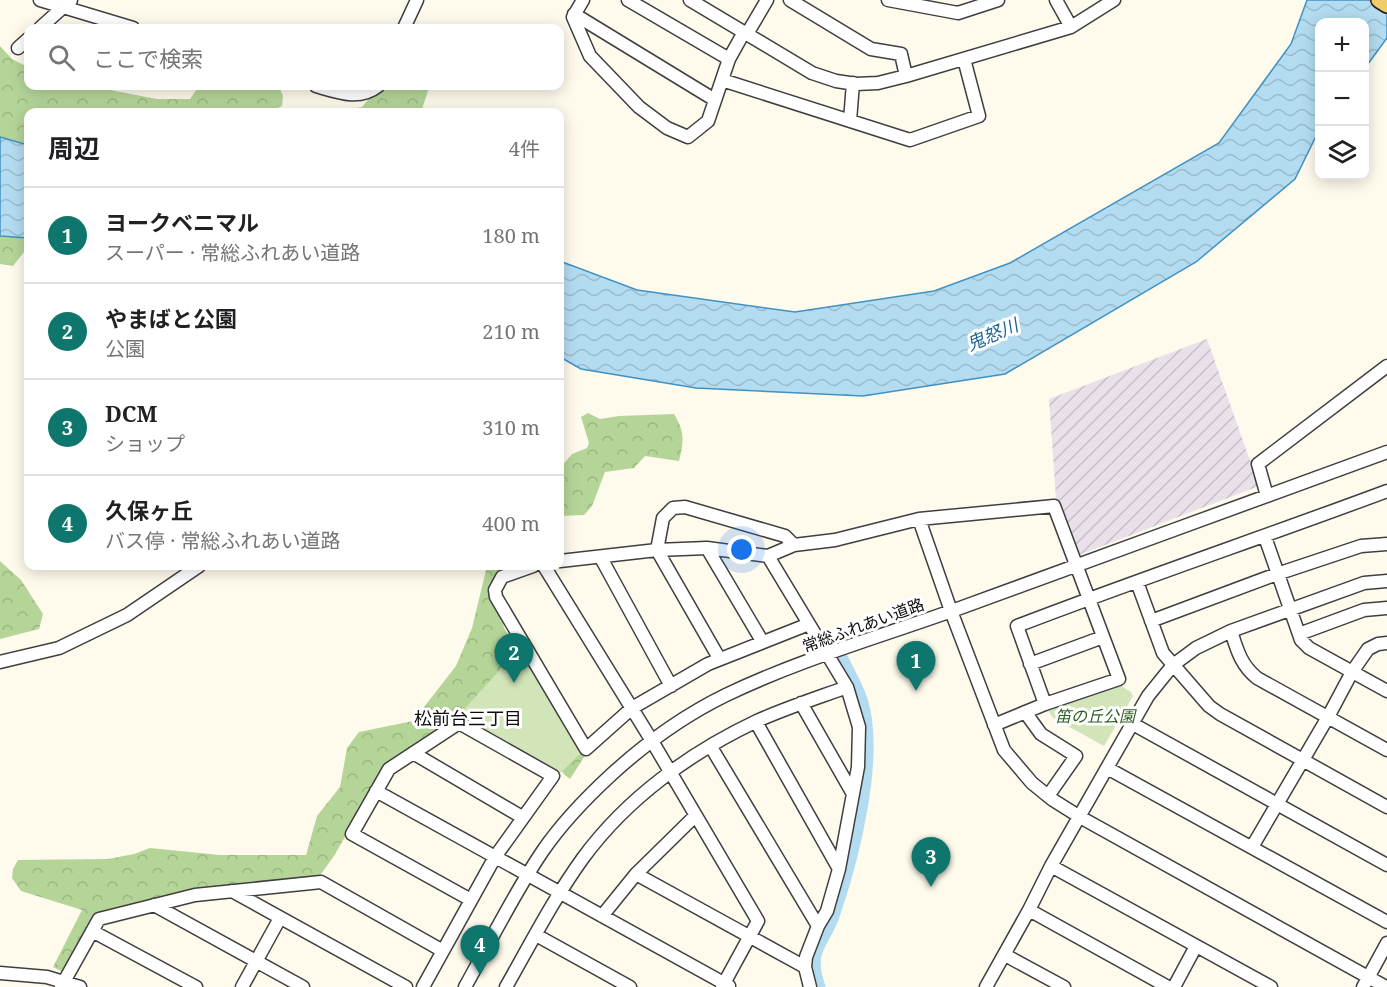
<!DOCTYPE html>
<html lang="ja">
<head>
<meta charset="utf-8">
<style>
  :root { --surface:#fff; --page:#f2f2f2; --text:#202124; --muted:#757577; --line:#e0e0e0; --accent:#0f766e }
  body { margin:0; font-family:"Noto Serif","Noto Sans JP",serif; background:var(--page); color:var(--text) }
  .controls { position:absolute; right:18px; top:18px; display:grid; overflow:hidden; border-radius:12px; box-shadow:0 3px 15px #0003 }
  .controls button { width:54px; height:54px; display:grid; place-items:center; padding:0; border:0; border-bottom:2px solid var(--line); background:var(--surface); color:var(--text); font:30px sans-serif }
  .you { position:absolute; left:742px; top:550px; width:21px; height:21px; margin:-15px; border:4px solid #fff; border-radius:50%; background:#1a73e8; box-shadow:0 0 0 9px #1a73e833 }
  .badge { display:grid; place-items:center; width:39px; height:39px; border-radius:50%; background:var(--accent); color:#fff; font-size:20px; font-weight:700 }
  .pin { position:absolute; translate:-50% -50px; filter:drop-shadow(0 2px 3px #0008) }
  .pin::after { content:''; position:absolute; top:32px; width:21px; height:18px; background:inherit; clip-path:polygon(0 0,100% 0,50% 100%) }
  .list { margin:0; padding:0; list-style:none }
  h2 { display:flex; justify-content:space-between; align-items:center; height:78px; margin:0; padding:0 24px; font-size:26px }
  h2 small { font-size:20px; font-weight:400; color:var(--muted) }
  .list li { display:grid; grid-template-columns:39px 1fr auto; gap:18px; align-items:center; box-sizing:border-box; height:96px; padding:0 24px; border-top:2px solid var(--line) }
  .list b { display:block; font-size:22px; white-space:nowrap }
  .list p { margin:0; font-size:20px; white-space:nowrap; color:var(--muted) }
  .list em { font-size:20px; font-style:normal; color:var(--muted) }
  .icon { flex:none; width:33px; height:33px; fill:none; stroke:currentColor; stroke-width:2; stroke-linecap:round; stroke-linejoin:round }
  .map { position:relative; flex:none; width:1387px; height:987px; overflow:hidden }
  .search { position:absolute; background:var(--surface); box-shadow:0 3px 15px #0003; left:24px; top:24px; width:540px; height:66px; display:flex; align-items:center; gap:15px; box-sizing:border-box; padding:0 21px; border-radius:12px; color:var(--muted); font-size:22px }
  .panel { position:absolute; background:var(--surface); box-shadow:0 3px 15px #0003; left:24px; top:108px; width:540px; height:462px; border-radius:12px }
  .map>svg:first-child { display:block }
  .industrial { fill:url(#industrial-furrows) }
  .forest { fill:url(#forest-crowns) }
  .park { fill:#d1e5b8 }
  .water { fill:url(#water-waves); stroke:#4092c3; stroke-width:1.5 }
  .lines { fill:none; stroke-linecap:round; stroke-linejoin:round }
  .river { stroke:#b4dcf1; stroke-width:15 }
  .minor-casing { stroke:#3f3f3f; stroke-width:15 }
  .major-casing { stroke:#1d1d1d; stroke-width:18 }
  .minor { stroke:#fff; stroke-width:12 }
  .major { stroke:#efcb6a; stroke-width:15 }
  .labels { text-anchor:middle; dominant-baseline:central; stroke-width:6; stroke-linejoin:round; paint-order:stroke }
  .street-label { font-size:16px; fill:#0c0c0c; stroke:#fff }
  .park-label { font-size:16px; font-style:italic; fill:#2f5e21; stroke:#fff }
  .water-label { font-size:18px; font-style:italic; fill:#1e6494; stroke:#fff }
  .neighbourhood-label { font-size:18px; fill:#0c0c0c; stroke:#fff }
</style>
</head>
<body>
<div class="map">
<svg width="1387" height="987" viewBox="0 0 1387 987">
  <defs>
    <pattern id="industrial-furrows" width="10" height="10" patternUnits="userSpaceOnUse" patternTransform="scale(1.5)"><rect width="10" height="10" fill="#e9e0ea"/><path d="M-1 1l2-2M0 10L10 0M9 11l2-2" fill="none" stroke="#c7bfc8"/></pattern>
    <pattern id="forest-crowns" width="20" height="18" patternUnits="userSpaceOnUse" patternTransform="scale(1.5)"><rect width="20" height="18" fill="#b5d598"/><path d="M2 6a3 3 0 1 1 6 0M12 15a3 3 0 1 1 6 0" fill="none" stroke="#9ab682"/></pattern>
    <pattern id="water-waves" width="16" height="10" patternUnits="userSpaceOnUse" patternTransform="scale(1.5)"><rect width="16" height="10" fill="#b4dcf1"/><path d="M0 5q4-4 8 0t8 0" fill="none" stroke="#9abccd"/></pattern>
  </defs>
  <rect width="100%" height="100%" fill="#fefaec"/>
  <path class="industrial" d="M1207,339l52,147 -180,69 -23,-56 -7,-100z"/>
  <path class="forest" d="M0,46l12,13 16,8v19h61l68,13h33l9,-13h70l11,3 3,7 -1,10c-19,11 -38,-1 -60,3l-2,3h-192v33l-28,-8z
    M379,86h45l5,2 -8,24h-72l2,-3 11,-2z
    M0,236l28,2v9l-15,19 -13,-2z
    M588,413l12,6 19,-3 55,-2c11,18 10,27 5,47l-34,-5 -11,12 -29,4 -13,34 -8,9 -24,1v-48l12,-14 15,-6 2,-5 -8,-26z
    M0,561l21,19 22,34 -4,15 -39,10z
    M487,566h31l-24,15 10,47 82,126 -16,25 -23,-20 -70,-39 -92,47 -51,89 -16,22 -223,38 -32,56 -10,-5 29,-57 -61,-19 -9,-13 1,-9 5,-9 90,-1 26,-5 16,-6 70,7h86l11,-39 23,-29 7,-39 12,-16 54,-11 43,-55 16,-38z"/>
  <path class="park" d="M519,649l62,104 -23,22 -101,-58z
    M1118,684l13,8 2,4 -29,50 -51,-28 -6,-9z"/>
  <path class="water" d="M1307,0h80v38l-22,30 -1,-46h-44l-1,108 -24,49 -99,83 -191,112 -142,22 -167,-8 -115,-19 -21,-12v-96l77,29 158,22 139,-21 76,-28 209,-120 72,-99z
    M0,137l28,8v93l-28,-2z"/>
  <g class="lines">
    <path class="river" d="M818,987c-14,-39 6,-44 16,-77 18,-54 43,-152 27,-207 -4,-15 -13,-28 -19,-42"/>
    <defs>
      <path id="minor" d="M40,0l93,28
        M583,0l-10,17 17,39 49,51 28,21 21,9 20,-16 21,-62 15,-27
        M628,0l101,59
        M690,0l122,73 24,8 20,3 22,-1 28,-7 165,-49 43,-27
        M790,0l81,49 30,5 5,22
        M888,0l70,13 40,-13
        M1056,0l15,27
        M574,14l141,86
        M40,28l31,-28
        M404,28l13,-28
        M747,34l20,-34
        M18,48l10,-9
        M722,80l188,60 69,-24 -15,-57
        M316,86c21,6 43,15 62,0
        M850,121l3,-38
        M1267,496l-9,-32 129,-98
        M919,519l32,92 53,139 28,33 21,17 27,17 306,170
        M1265,537l36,103 8,8 78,43
        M707,548l55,93
        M768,556l79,131 12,40 -1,40 -19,102 -12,42 -9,15 -12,31 -1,10 5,20
        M601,558l70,128
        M560,561l97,-11 50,-2 61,8 26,-11 41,-5 84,-21 135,-13 65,173 -74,25 -51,21
        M533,566l-31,11 -7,13 1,7 90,152 46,-41 76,-44 101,-40
        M544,566l108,175 106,180 -36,66
        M1137,582l26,71 46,53 11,8 167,93
        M1151,621l126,-47 84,-28 26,-2
        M1231,631c6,19 10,34 26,47l130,72
        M1299,634l65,-24 23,-2
        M719,658l-62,-108 6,-32 10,-10 12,-1 100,29 9,9
        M0,662l59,-14 68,-33 72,-49
        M1030,664l73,-27
        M801,703l52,91
        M1045,704l-28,-78c122,-47 247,-89 370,-135
        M1025,712l16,22 35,22 -28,40
        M756,722l83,147
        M1133,724l254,141
        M711,747l107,179
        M413,753l109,64
        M1107,768l280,154
        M376,791l353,195
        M1252,847l76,-130 24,-45 16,-23 10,-5 9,-1
        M1051,866l220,121
        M636,874l169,93
        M232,891l174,96
        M154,905l149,82
        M1029,910l139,77
        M602,916l34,-42 59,-58
        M92,931l104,56
        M536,935l94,52
        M1005,955l59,32
        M0,973l47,4 33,10
        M61,987l38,-68 96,-24 126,-13 122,69
        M242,987l38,-69
        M423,987l72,-130 58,-81 -94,-53 -70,46 -37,65 119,66
        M465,987c25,-45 48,-92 77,-135 19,-28 45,-55 70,-78 34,-31 73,-59 114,-79 75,-36 156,-59 234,-87 142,-52 285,-104 427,-156
        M506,987c25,-44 48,-89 77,-129 44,-60 108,-106 174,-137 29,-13 60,-23 90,-34
        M986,987l43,-77 22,-44 97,-170 25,-31 23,-17 35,-17 133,-48 23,-2
        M1174,987l22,-41
        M1363,987l24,-44"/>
      <path id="major" d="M1379,0l8,5"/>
    </defs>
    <use href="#minor" class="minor-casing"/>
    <use href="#major" class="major-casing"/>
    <use href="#minor" class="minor"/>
    <use href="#major" class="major"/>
  </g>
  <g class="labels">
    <g class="street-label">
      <text transform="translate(863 625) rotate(-20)">常総ふれあい道路</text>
    </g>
    <g class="park-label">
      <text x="1095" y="716">笛の丘公園</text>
    </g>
    <g class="water-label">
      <text transform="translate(992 334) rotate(-23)">鬼怒川</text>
    </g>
    <g class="neighbourhood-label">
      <text x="468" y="718">松前台三丁目</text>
    </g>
  </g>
</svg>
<div class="controls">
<button>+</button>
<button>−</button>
<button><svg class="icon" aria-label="layers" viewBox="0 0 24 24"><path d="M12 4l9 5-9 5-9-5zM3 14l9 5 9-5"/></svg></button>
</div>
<div class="you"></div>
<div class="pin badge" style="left:916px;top:691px">1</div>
<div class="pin badge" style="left:514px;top:683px">2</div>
<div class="pin badge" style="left:931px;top:887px">3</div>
<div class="pin badge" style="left:480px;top:975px">4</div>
<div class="search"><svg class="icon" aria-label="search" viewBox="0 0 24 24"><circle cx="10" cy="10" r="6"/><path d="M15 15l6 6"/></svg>ここで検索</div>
<section class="panel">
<h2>周辺<small>4件</small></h2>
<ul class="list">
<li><span class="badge">1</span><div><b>ヨークベニマル</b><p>スーパー · 常総ふれあい道路</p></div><em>180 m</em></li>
<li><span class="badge">2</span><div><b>やまばと公園</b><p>公園</p></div><em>210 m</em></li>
<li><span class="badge">3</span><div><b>DCM</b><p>ショップ</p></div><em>310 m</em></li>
<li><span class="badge">4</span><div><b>久保ヶ丘</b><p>バス停 · 常総ふれあい道路</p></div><em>400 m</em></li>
</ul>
</section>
</div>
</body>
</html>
